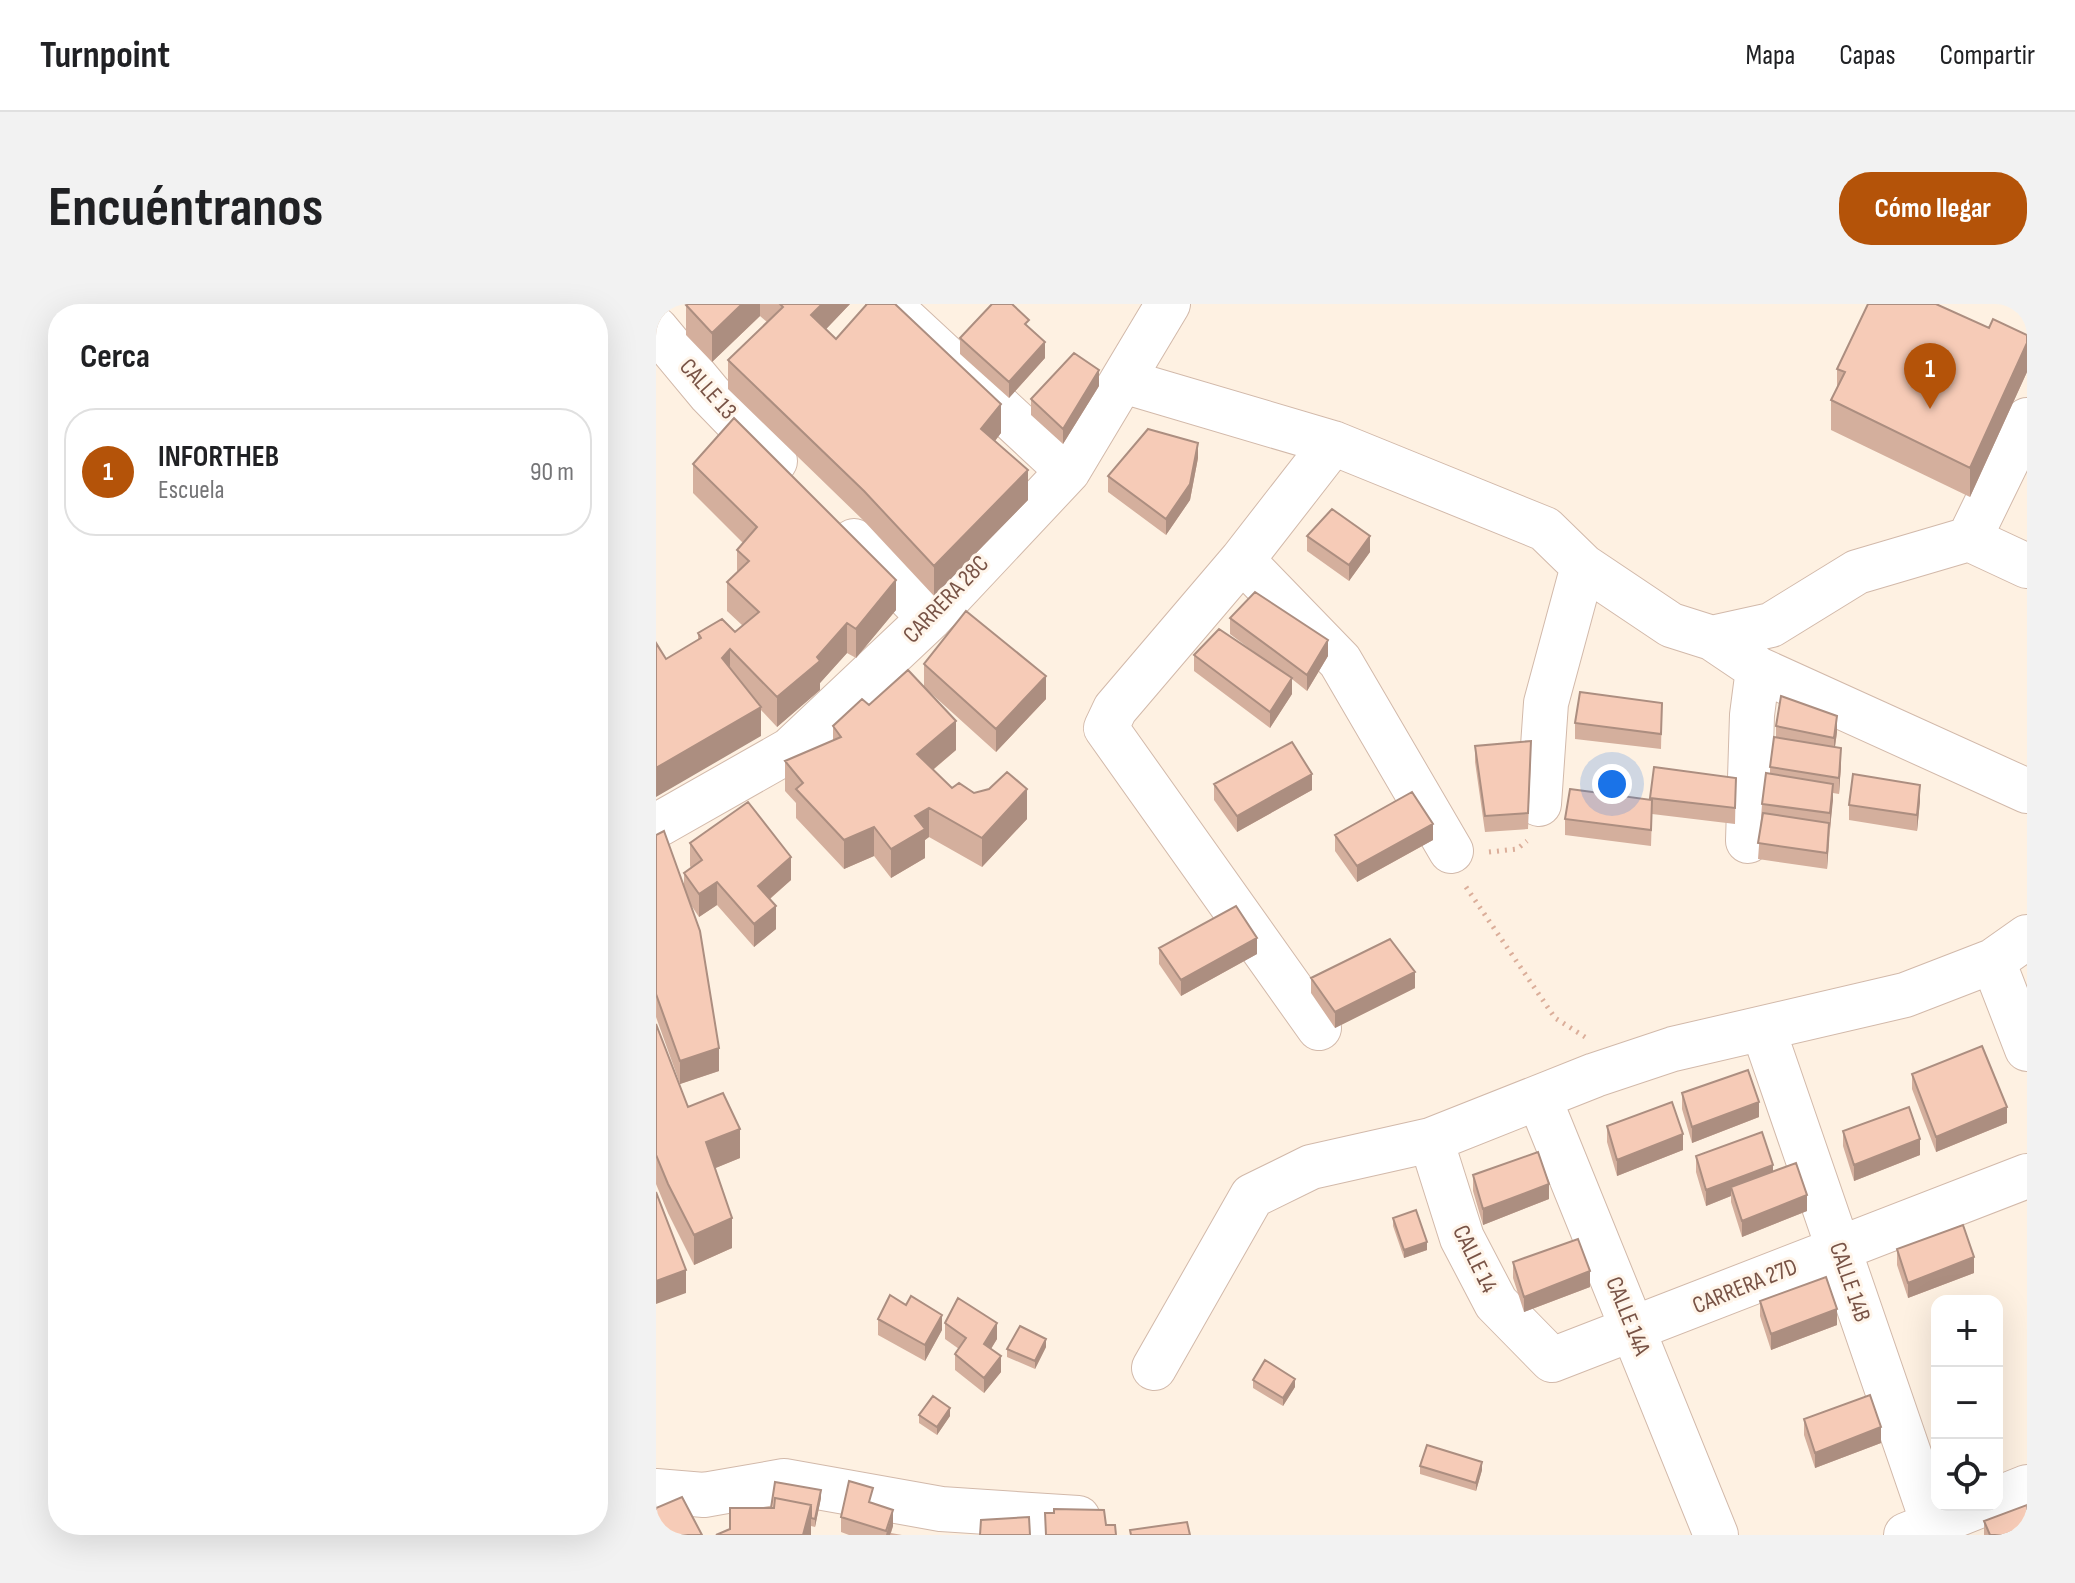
<!DOCTYPE html>
<html lang="es">
<head>
<meta charset="utf-8">
<style>
  :root { --surface:#fff; --page:#f2f2f2; --text:#202124; --muted:#757577; --line:#e0e0e0; --accent:#b45309 }
  body { margin:0; font-family:"Sofia Sans Condensed",sans-serif; background:var(--page); color:var(--text) }
  .controls { position:absolute; right:24px; bottom:24px; display:grid; overflow:hidden; border-radius:16px; box-shadow:0 8px 32px #0002 }
  .controls button { width:72px; height:72px; display:grid; place-items:center; padding:0; border:0; border-bottom:2px solid var(--line); background:var(--surface); color:var(--text); font:40px sans-serif }
  .you { position:absolute; left:956px; top:480px; width:28px; height:28px; margin:-20px; border:6px solid #fff; border-radius:50%; background:#1a73e8; box-shadow:0 0 0 12px #1a73e833 }
  .badge { display:grid; place-items:center; width:52px; height:52px; border-radius:50%; background:var(--accent); color:#fff; font-size:26px; font-weight:700 }
  .pin { position:absolute; translate:-50% -66px; filter:drop-shadow(0 2px 4px #0008) }
  .pin::after { content:''; position:absolute; top:42px; width:28px; height:24px; background:inherit; clip-path:polygon(0 0,100% 0,50% 100%) }
  .list { margin:0; padding:0; list-style:none }
  h2 { display:flex; justify-content:space-between; align-items:center; height:104px; margin:0; padding:0 32px; font-size:34px }
  h2 small { font-size:26px; font-weight:400; color:var(--muted) }
  .list li { display:grid; grid-template-columns:52px 1fr auto; gap:24px; align-items:center; box-sizing:border-box; height:128px; margin:0 16px 16px; padding:0 16px; border:2px solid var(--line); border-radius:32px }
  .list b { display:block; font-size:30px; white-space:nowrap }
  .list p { margin:0; font-size:26px; white-space:nowrap; color:var(--muted) }
  .list em { font-size:26px; font-style:normal; color:var(--muted) }
  .icon { flex:none; width:44px; height:44px; fill:none; stroke:currentColor; stroke-width:2; stroke-linecap:round; stroke-linejoin:round }
  .map { position:relative; flex:none; width:1371px; height:1231px; overflow:hidden; border-radius:32px }
  header { display:flex; align-items:center; gap:48px; box-sizing:border-box; height:112px; padding:0 40px; background:var(--surface); border-bottom:2px solid var(--line) }
  header strong { font-size:38px }
  nav { display:flex; gap:44px; margin-inline-start:auto; font-size:28px }
  .intro { display:flex; align-items:center; justify-content:space-between; box-sizing:border-box; height:192px; padding:0 48px }
  h1 { margin:0; font-size:56px }
  .button { padding:20px 36px; border-radius:32px; background:var(--accent); color:#fff; font-size:28px; font-weight:700 }
  main { display:flex; gap:48px; padding:0 48px }
  aside { flex:1; background:var(--surface); border-radius:32px; box-shadow:0 8px 32px #0002 }
  .map>svg:first-child { display:block }
  .lines { fill:none; stroke-linecap:round; stroke-linejoin:round }
  .minor-casing { stroke:#d2b9aa; stroke-width:46 }
  .path { stroke:#dbae9a; stroke-width:5; stroke-dasharray:2 6; stroke-linecap:butt }
  .minor { stroke:#fff; stroke-width:44 }
  .wall { fill:#d4af9d }
  .shaded-wall { fill:#ac8e80 }
  .building { fill:#f6cbb7; stroke:#ac8e80; stroke-width:2 }
  .labels { text-anchor:middle; dominant-baseline:central; stroke-width:6; stroke-linejoin:round; paint-order:stroke }
  .street-label { font-size:24px; fill:#785346; stroke:#fff5ea }
</style>
</head>
<body>
<header>
<strong>Turnpoint</strong>
<nav><a>Mapa</a><a>Capas</a><a>Compartir</a></nav>
</header>
<div class="intro"><h1>Encuéntranos</h1><a class="button">Cómo llegar</a></div>
<main>
<aside>
<h2>Cerca<small></small></h2>
<ul class="list">
<li><span class="badge">1</span><div><b>INFORTHEB</b><p>Escuela</p></div><em>90 m</em></li>
</ul>
</aside>
<div class="map">
<svg width="1371" height="1231" viewBox="0 0 1371 1231">
  <rect width="100%" height="100%" fill="#fef1e2"/>
  <g class="lines">
    <defs>
      <path id="minor" d="M232,0l180,167
        M0,25l54,65 65,67
        M467,77l210,62 212,86 38,37 88,59 41,13 46,31 269,122
        M1313,235l58,27
        M198,237l76,77
        M586,256l98,101 111,190
        M1056,334l59,-13 86,-53 112,-33 58,-119
        M883,500l7,-101 37,-137
        M0,522l134,-76 140,-132 138,-147 100,-167
        M1092,537l4,-126 6,-46
        M1337,657l34,88
        M663,724l-213,-300 9,-19 127,-149 91,-117
        M1107,725l174,506
        M883,794l177,437
        M775,836l31,98 34,65 56,57 475,-184
        M498,1064l98,-172 59,-29 120,-27 164,-65 78,-26 232,-54 88,-34 34,-24
        M0,1187l48,4 80,-14 157,28 137,9
        M1341,1195l30,-12
        M1250,1231l75,-30"/>
    </defs>
    <use href="#minor" class="minor-casing"/>
    <path class="path" d="M833,548l28,-3 10,-8
      M810,583l89,131 30,19"/>
    <use href="#minor" class="minor"/>
  </g>
  <path class="wall" d="M32,0h162l-24,25 10,10 165,94 -6,8 33,59 -94,96 -70,-75 -136,-132v-29l39,-38 -7,-6 -48,46 -26,-27v-30z
    M1333,24l38,7v37l-57,125 -139,-67v-30l6,-12v-19z
    M304,34l85,20 -36,40 -49,-44z
    M443,82l-36,58 -32,-29v-16z
    M542,154l-8,42 -24,35 -58,-43v-16z
    M37,160l203,146 -40,48 -9,-5 -27,30v7l-43,37 -16,-17v26l-95,-77 32,-19v-7l37,-1 8,-6 -16,-15v-29l10,-10v-22l6,-7 -50,-50z
    M651,232l63,16 -21,29 -42,-30z
    M574,314l98,38 -21,35 -15,-12v15l-22,34 -76,-57v-16l76,9 -40,-30z
    M268,360l122,35 -50,53 -72,-65z
    M1006,399l-1,46 -86,-10v-16z
    M213,401l87,45 -23,20 19,18 22,5 53,26 -45,48 -53,-30 -4,3v18l-34,20 -17,-22 -30,13 -48,-51v-15l-11,-12v-30l48,-21v-14z
    M1120,422l61,6 -2,15 6,17 -2,30 -6,-1 -6,76 -69,-10 4,-55 8,-30v-7l6,-30z
    M819,442l56,10 -3,73 -43,3 -10,-70z
    M998,463l82,11 -1,46 -83,-10 -1,32 -86,-11v-16l85,-19z
    M558,480l98,6 -75,42 -23,-32z
    M1264,497l-3,30 -68,-11v-15z
    M0,531l28,52v-14l7,-5 -1,-2v-23l101,37 -21,19 6,30 -22,18 -37,-42 -18,12 -8,-12 28,166 -39,13 -24,-67z
    M679,531l98,5 -76,42 -22,-31z
    M503,644l98,6 -76,42 -22,-32z
    M655,674l104,10 -80,40 -24,-35z
    M0,720l32,83 52,51 -25,10 17,80 -38,17 -26,-52 -12,-29z
    M1256,770l95,49 -71,29 -24,-63z
    M1026,789l77,24 -67,26 -10,-34z
    M951,822l76,24 -66,26 -10,-34z
    M1187,827l77,24 -66,26 -11,-35z
    M1040,852l77,16 34,39 -65,26 -11,-35v-6l-25,10 -10,-34z
    M817,871l76,24 -66,26 -10,-34z
    M737,914l34,32 -23,8 -11,-32z
    M1241,945l77,24 -66,25 -11,-33z
    M857,958l77,25 -66,25 -11,-34z
    M1104,997l77,24 -66,25 -11,-34z
    M222,1015l64,11 -17,31 -47,-26z
    M289,1019l52,16 -6,10 10,23 -17,21 -29,-23v-16l4,-5 -14,-10z
    M390,1043l-11,22 -28,-12v-8z
    M597,1076l42,7 -12,19 -30,-18z
    M263,1111l31,1 -13,19 -18,-12z
    M1148,1115l77,24 -66,25 -11,-33z
    M764,1162l62,4 -6,21 -56,-17z
    M165,1194l-6,29 -4,-1v9h-95l55,-27z
    M185,1213l52,9 -2,7 11,2h-53l-8,-3z
    M1328,1217l43,14h-43z"/>
  <path class="shaded-wall" d="M86,0h18v12l-48,46v-29z
    M166,0h28l-39,41v-30z
    M389,38v16l-36,40v-16z
    M1371,39v29l-57,125v-29z
    M443,66v16l-36,58v-15z
    M345,100v29l-20,26v-30z
    M542,139v15l-8,42 -24,35v-16z
    M372,166v30l-94,96v-30z
    M714,232v16l-21,29v-16z
    M240,276v30l-40,48v-29z
    M191,319v30l-27,30v7l-43,37v-30l40,-40z
    M672,336v16l-21,35v-16z
    M74,345v29l-8,-20z
    M390,372v23l-50,53v-23z
    M636,374v16l-22,34v-16z
    M105,403v29l-105,61v-29z
    M1181,412v16l-3,21v-15z
    M300,417v29l-39,33v-29z
    M1185,444v16l-2,30v-16z
    M656,470v16l-75,42v-16z
    M1177,480v16l-3,29v-16z
    M1264,481v16l-3,30v-16z
    M371,485v30l-45,48v-29z
    M273,504v29l-4,3v18l-34,20v-29l24,-33z
    M1173,519v16l-2,30v-16z
    M777,520v16l-76,42v-16z
    M218,523v29l-30,13v-29z
    M135,553v23l-33,29v-23z
    M61,578v23l-18,12v-23z
    M120,602v23l-22,18v-23z
    M601,634v16l-76,42v-16z
    M759,668v16l-80,40v-16z
    M63,744v23l-39,13v-23z
    M1103,798v15l-67,26v-16z
    M1351,803v16l-71,29v-15z
    M84,825v29l-34,14v-30z
    M1027,830v16l-66,26v-16z
    M1264,835v16l-66,26v-16z
    M1117,861v15l-42,7v9l-25,10v-16z
    M893,880v15l-66,26v-16z
    M1151,891v16l-65,26v-16z
    M76,914v30l-38,17v-30z
    M771,938v8l-23,8v-8z
    M1318,953v16l-66,25v-15z
    M30,966v23l-30,11v-23z
    M934,967v16l-66,25v-15z
    M1181,1005v16l-66,25v-16z
    M286,1011v15l-17,31v-16z
    M341,1019v16l-13,21v-16z
    M390,1035v8l-11,22v-8z
    M345,1052v16l-17,21v-15z
    M639,1075v8l-12,19v-8z
    M294,1104v8l-13,19v-8z
    M1225,1123v16l-66,25v-15z
    M826,1158v8l-6,21v-8z
    M165,1186v8l-6,29v-8z
    M155,1201v30h-8z
    M237,1206v16l-3,9h-4z"/>
  <path class="building" d="M32,0h54l-30,29 -26,-28z
    M124,0h42l-11,11 25,24 31,-35h28l106,100 -20,25 47,41 -94,96 -70,-75 -136,-131 55,-53z
    M336,0h20l17,16 -4,4 20,18 -36,40 -49,-44z
    M1212,0h68l53,24 4,-9 34,16v8l-57,125 -139,-68 14,-28 -8,-3z
    M418,49l25,17 -36,59 -32,-30z
    M78,114l162,162 -40,49 -9,-6 -30,34 3,4 -43,36 -47,-48 -8,9 39,49 -105,61v-125l10,16 35,-21 -3,-5 24,-14 13,13 24,-20 -32,-30 22,-21 -12,-11 20,-23 -64,-63z
    M492,125l50,14 -8,41 -24,35 -58,-43z
    M676,205l38,27 -21,29 -42,-29z
    M599,288l73,48 -21,35 -77,-57z
    M310,307l80,65 -50,53 -72,-65z
    M563,325l73,49 -22,34 -76,-57z
    M252,366l48,51 -39,33 35,34 7,-5 15,10 15,-4 18,-17 20,17 -45,49 -53,-30 -14,8 10,13 -34,20 -17,-22 -30,13 -48,-51 7,-6 -18,-22 56,-24 -8,-11 29,-27 7,6z
    M924,388l82,11 -1,31 -86,-11z
    M1125,392l56,20 -3,22 -58,-12z
    M1118,433l67,11 -2,30 -69,-11z
    M875,437l-3,72 -43,3 -10,-70z
    M636,438l20,32 -75,42 -23,-32z
    M998,463l82,11 -1,30 -85,-10z
    M1110,469l67,11 -3,29 -68,-9z
    M1197,470l67,11 -3,30 -68,-10z
    M914,485l82,11 -1,30 -86,-11z
    M756,488l21,32 -76,42 -22,-31z
    M92,498l43,55 -33,29 18,20 -22,18 -37,-42 -18,12 -15,-21 18,-13 -12,-17z
    M1107,509l66,10 -2,30 -69,-10z
    M8,527l36,100 19,117 -39,13 -24,-67v-159z
    M580,602l21,32 -76,42 -22,-32z
    M734,635l25,33 -80,40 -24,-34z
    M0,720l32,83 35,-14 17,36 -34,13 26,76 -38,17 -26,-51 -12,-29z
    M1326,742l25,61 -71,30 -24,-63z
    M1092,766l11,32 -67,25 -10,-34z
    M1016,798l11,32 -66,26 -10,-34z
    M1253,803l11,32 -66,26 -11,-34z
    M1106,828l11,33 -67,25 -10,-34z
    M882,848l11,32 -66,25 -10,-34z
    M1140,859l11,32 -65,26 -11,-34z
    M0,888l30,78 -30,11z
    M760,906l11,32 -23,8 -11,-32z
    M1307,921l11,32 -66,26 -11,-34z
    M922,935l12,32 -66,26 -11,-35z
    M1170,973l11,32 -66,25 -11,-33z
    M234,991l16,10 5,-9 31,19 -17,30 -47,-26z
    M302,994l39,25 -13,21 17,12 -17,22 -29,-24 11,-16 -21,-15z
    M364,1022l26,13 -11,22 -28,-12z
    M609,1056l30,19 -12,19 -30,-18z
    M1214,1091l11,32 -66,26 -11,-34z
    M277,1092l17,12 -13,19 -18,-12z
    M771,1141l55,17 -6,21 -56,-17z
    M193,1177l24,7 -4,14 24,8 -7,21 -45,-14z
    M119,1178l46,8 -6,29 -4,-1v-13l-36,-7 -1,10h-3z
    M26,1193l20,38h-46v-27z
    M119,1194l36,7 -8,30h-87l14,-6v-21h44z
    M1371,1201v30h-37l-6,-14z
    M398,1205l50,1 2,15h9l1,10h-70l-1,-22h9z
    M373,1213l1,18h-50l1,-15z
    M531,1218l3,13h-59l-1,-5z"/>
  <g class="labels">
    <g class="street-label">
      <text transform="translate(52 85) rotate(48)">CALLE 13</text>
      <text transform="translate(290 295) rotate(-46)">CARRERA 28C</text>
      <text transform="translate(819 955) rotate(64)">CALLE 14</text>
      <text transform="translate(1194 978) rotate(71)">CALLE 14B</text>
      <text transform="translate(1089 982) rotate(-22)">CARRERA 27D</text>
      <text transform="translate(972 1012) rotate(68)">CALLE 14A</text>
    </g>
  </g>
</svg>
<div class="controls">
<button>+</button>
<button>−</button>
<button><svg class="icon" aria-label="locate" viewBox="0 0 24 24"><circle cx="12" cy="12" r="6"/><path d="M12 2v4M12 18v4M2 12h4M18 12h4"/></svg></button>
</div>
<div class="you"></div>
<div class="pin badge" style="left:1274px;top:105px">1</div>
</div>
</main>
</body>
</html>
